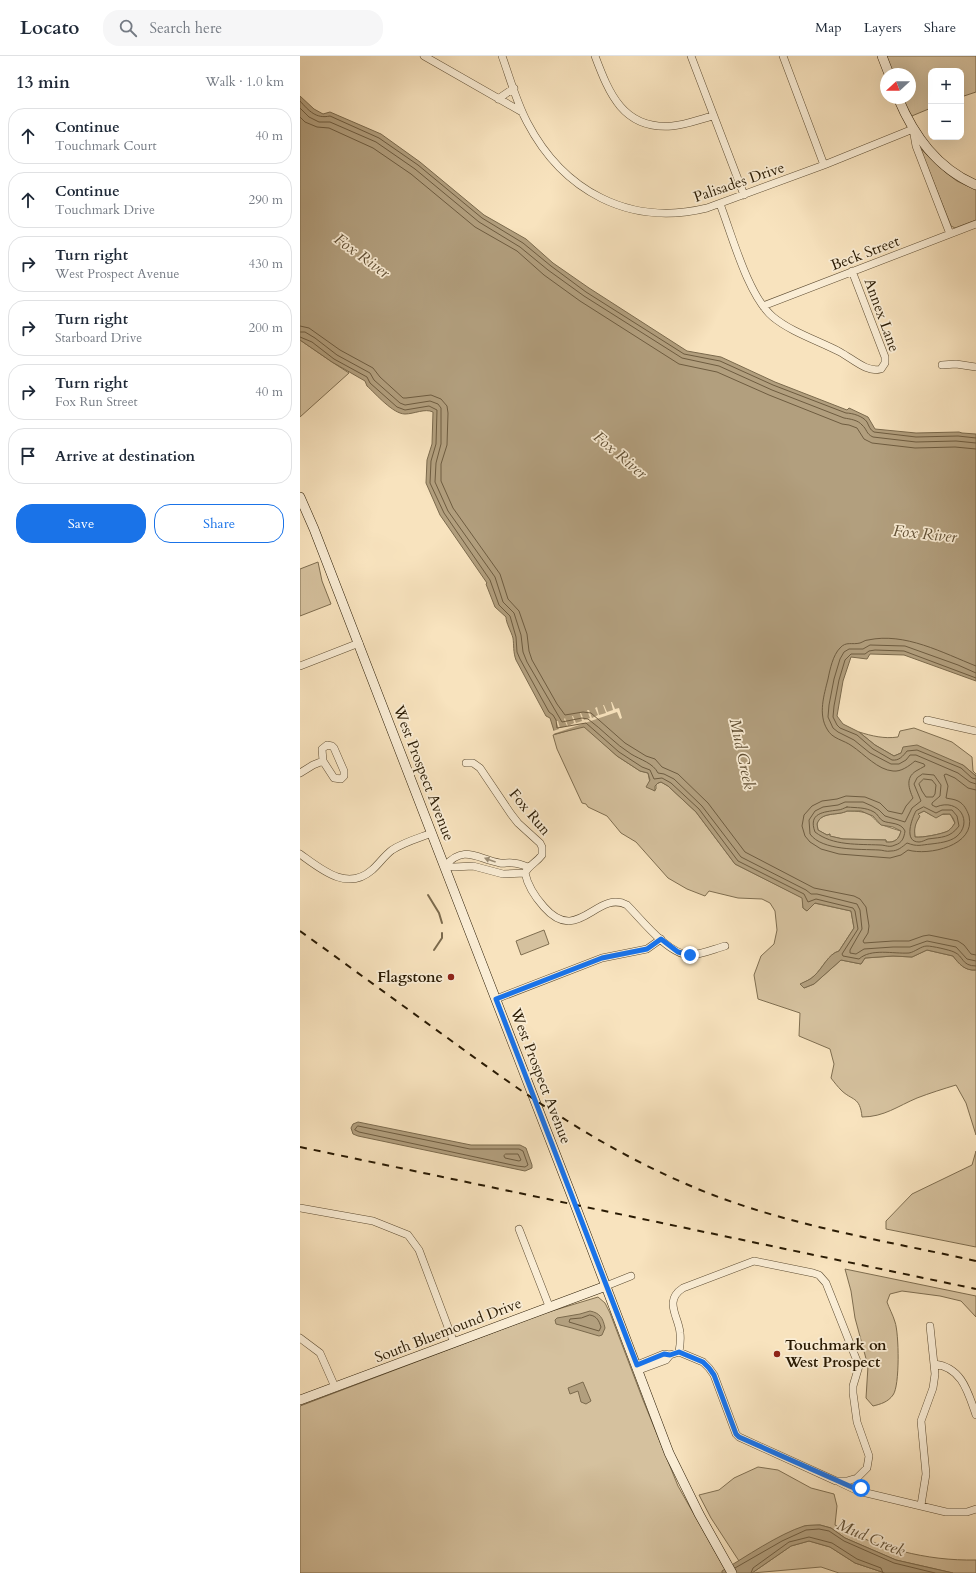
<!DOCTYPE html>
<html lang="en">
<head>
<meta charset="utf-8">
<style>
  :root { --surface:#fff; --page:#f6f6f7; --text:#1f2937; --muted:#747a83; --line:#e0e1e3; --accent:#1a73e8 }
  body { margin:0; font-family:Cardo,serif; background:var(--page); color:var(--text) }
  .controls { position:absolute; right:12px; top:12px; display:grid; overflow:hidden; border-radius:8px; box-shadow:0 4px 16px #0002 }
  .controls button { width:36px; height:36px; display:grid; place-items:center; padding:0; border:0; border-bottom:1px solid var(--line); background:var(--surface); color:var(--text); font:20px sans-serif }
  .compass { position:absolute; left:580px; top:12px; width:36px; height:36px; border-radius:50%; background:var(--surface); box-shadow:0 4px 16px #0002; rotate:249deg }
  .stop { position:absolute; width:12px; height:12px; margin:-9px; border:3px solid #1a73e8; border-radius:50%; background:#fff }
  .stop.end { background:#1a73e8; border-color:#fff; box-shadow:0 1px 4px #0008 }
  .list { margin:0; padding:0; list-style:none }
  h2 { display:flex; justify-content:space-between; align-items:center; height:52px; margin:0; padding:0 16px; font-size:17px }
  h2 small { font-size:13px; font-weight:400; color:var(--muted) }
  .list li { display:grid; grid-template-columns:26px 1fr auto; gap:12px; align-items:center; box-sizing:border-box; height:56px; margin:0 8px 8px; padding:0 8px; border:1px solid var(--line); border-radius:16px }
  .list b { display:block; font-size:15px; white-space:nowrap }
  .list p { margin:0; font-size:13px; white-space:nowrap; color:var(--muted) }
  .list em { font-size:13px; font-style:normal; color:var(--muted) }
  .actions { display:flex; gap:8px; padding:12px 16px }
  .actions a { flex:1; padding:9px 0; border:1px solid var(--accent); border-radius:16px; text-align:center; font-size:14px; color:var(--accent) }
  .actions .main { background:var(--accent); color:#fff }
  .icon { flex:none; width:22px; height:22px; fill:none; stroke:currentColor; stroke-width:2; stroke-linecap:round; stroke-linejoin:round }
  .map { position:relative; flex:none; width:676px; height:1517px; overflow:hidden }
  header { display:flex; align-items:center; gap:24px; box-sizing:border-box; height:56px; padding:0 20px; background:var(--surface); border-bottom:1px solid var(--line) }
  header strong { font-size:19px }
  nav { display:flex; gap:22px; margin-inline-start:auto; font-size:14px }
  .search { width:280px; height:36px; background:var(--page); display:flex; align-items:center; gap:10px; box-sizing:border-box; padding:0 14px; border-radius:16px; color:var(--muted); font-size:15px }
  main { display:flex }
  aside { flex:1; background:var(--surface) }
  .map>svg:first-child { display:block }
  .green { fill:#d5c19e; stroke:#7f6e50 }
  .water { fill:#b29f7e; stroke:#7b6a4d; fill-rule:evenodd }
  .pier { fill:#f8e3be }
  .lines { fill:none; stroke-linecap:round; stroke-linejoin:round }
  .shore { stroke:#6e5c40; stroke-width:1 }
  .stream { stroke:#7b6a4d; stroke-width:2 }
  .minor-casing { stroke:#5d4c32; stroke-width:8 }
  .secondary-casing { stroke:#291a03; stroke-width:10 }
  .minor { stroke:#faedd5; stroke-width:7 }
  .secondary { stroke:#faedd5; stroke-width:9 }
  .rail { stroke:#291a03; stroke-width:2; stroke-dasharray:7 7; stroke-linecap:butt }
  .oneway { fill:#9c8e76 }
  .route { stroke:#1a73e8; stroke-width:5 }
  .poi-dot { fill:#8f2418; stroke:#faedd5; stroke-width:1.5 }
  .labels { text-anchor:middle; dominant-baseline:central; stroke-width:3.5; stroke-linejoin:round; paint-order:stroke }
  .street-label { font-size:15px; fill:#291a03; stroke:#faedd5 }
  .poi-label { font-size:15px; font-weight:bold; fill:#291a03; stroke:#faedd5; text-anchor:end }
  .water-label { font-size:16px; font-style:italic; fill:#604f34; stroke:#faedd5 }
</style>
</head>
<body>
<header>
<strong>Locato</strong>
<div class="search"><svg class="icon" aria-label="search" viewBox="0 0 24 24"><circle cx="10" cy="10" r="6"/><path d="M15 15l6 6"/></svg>Search here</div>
<nav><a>Map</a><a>Layers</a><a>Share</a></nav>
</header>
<main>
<aside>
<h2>13 min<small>Walk · 1.0 km</small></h2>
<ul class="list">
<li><svg class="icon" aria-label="ahead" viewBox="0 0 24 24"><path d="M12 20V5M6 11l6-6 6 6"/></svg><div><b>Continue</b><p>Touchmark Court</p></div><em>40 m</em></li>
<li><svg class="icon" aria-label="ahead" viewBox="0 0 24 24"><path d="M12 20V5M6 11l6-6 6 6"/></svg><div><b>Continue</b><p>Touchmark Drive</p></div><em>290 m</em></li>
<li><svg class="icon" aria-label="right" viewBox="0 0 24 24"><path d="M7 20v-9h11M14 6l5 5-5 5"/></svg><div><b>Turn right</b><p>West Prospect Avenue</p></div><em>430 m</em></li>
<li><svg class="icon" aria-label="right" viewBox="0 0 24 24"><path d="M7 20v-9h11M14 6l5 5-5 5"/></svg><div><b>Turn right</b><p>Starboard Drive</p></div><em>200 m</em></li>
<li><svg class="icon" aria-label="right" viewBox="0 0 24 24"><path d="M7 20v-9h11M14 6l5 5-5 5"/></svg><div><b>Turn right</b><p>Fox Run Street</p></div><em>40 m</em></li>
<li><svg class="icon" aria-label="arrive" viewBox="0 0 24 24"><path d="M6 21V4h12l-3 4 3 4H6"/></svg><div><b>Arrive at destination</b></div></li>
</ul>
<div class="actions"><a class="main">Save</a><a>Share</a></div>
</aside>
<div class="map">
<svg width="676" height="1517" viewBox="0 0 676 1517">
  <rect width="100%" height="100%" fill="#f8e3be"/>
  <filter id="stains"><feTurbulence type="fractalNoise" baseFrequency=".005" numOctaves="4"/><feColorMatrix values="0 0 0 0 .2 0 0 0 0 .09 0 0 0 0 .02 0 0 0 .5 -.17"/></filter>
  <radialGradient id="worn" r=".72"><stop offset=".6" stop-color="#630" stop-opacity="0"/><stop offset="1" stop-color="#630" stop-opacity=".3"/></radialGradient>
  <path class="green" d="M582,0h94v36l-15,5v-26h-30v37l-24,10 -9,-20h12v-24h-21z
    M620,92l25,24 12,9 19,9v30l-21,8 -4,-2z
    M0,284l32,22 17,11 -49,44z
    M18,506l4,19 9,23 -31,12v-47z
    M284,670l33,30 23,15 8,2 3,15 3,3 2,-2v-5l5,-2 7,4 28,26 39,52 68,34v10l4,3 7,-8 37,8 3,17 -15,23c-11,3 -16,17 -25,25 -4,4 -8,5 -13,8l3,4 10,-4 27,-24 20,4 4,-6 28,-2 19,1 15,-7 26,6c6,8 12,15 23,14v165l-10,-32 -10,-18c-13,4 -26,8 -39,13 -19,8 -33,19 -55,19 -2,-21 -10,-16 -21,-27 -3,-3 -7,-8 -10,-12l3,-14 -4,-15 -31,-13 1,-23 -42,-14 -4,-24 7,-19 13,-12 3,-14 -2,-19 -5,-8 -8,-4 -24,-1 -29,-7 -4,5 -18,-7 -19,-11 -32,-36 -15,-9 -14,-17 -19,-9 -2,-3 -4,-1 -25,-54 -4,-14z
    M614,672l38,14 20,15 1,14 3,3v2l-13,-11 -62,-12 -7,3 -19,-11 -16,-13c13,4 25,7 39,5l2,-6z
    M547,755c5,0 10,0 15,1 11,2 11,7 18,12 2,1 17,6 21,7 -2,8 -6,12 -15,11v-2l-43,-1 -14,-3 1,-2 -3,1 -9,-5 -1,-6c4,-13 21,-8 30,-13z
    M624,755l7,4 19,-1 5,9c-2,3 -4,6 -7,8 -6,3 -26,7 -33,6 -1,-7 -1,-13 4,-19l-1,-4z
    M244,874l5,14 -28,11 -5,-14z
    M676,1095v96l-90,-18v-8l26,-27 60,-29z
    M545,1213l131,27v21l-15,-16 -21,-5 -38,-5 -12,3 -3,8c2,6 6,13 8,20 4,11 5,64 -2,73 -5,7 -12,9 -20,11l-7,-8 2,-32 -13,-48 -4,-27z
    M298,1241l7,6 5,10 33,87 35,86 49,87h-427v-167l245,-93z
    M458,1411l20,3 33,18 23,6 3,12 -2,19c43,23 91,36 141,35v13h-23l-57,-13 -51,-22 -14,-10 -11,-3 -15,1 -25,11 -41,24 -28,-43 -12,-23 20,-5 15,-12z
    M509,1485l21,6 25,16 30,10h-46l-18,-6 -69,6 39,-27z"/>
  <path class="water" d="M0,40l14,13 9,5 7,-2 51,22 39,28 64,53 42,24 27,24 36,25 98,63 34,6 54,25 72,28 2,-2 19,9 7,12 41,4 43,-1 3,1 14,1v247l-72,-26 -34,-1 -3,5 -16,-2 -8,24 -6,35 6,8 16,8 16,13 19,11 7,-3 2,-6 14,-2 46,20 13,11v194c-11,1 -17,-6 -23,-14l-26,-6 -15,7 -19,-1 -28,2 -4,6 -20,-4 -27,24 -10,4 -4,-4c6,-3 10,-4 14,-8 9,-8 14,-22 25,-25l15,-23 -3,-17 -36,-8 -8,8 -4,-3 -1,-10 -67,-34 -39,-52 -28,-26 -7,-4 -3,1 -3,3v5l-9,-4 4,-7 -2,-7 -8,-2 -23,-15 -33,-29 -29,7 -5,-16 -4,-2 -30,-56c-3,-8 -2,-15 -3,-22 -2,-7 -7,-15 -7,-21l-11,-10 -9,-23 1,-1 -47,-68 -14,-32 1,-23 5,-16 1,-32c-8,-4 -19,2 -28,2 -12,0 -29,-20 -38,-28l-2,-5 -33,-19 -32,-22zM547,755h14l7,3 5,2 8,9 12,2 8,4c-2,8 -6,12 -15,11v-2l-43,-1 -13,-3v-2l-3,1 -9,-5 -1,-6c4,-13 21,-8 30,-13zM624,755l12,7 7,-4h7l3,4 2,5c-2,3 -4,6 -7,8 -6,3 -26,7 -33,6 -1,-9 0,-13 5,-21l-2,-2z
    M58,1066l113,23h49l6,3 6,17v3l-7,3 -167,-35 -5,-2 -2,-6 2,-4z
    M290,1255c10,2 13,7 15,17l-3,7 -3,1 -27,-8 -16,-4 -1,-4 2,-2 23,-4z
    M283,1326l8,19 -5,3 -5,-2 -3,-11 -8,3 -2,-6z
    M520,1469l11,3 14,10 51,22 57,13h-68l-30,-10 -25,-16 -21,-6 -18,5 -39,27h-30v-2c23,-14 57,-37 82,-45 5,-1 11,-1 16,-1z"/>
  <path class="pier" d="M311,646h1l3,7 4,-1 3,10 -2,1 -3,-7 -64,22v-3l6,-2 -3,-8h2l2,7 7,-2 -3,-7 1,-1 3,8 6,-3 -2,-7h1l3,7 6,-2 -2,-8h1l3,7 6,-2 -3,-8h2l3,8 6,-3 -3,-7 2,-1 2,8 7,-2 -3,-8h1l3,7 6,-2z"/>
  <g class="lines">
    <path class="shore" d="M0,45c9,10 16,18 30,15l49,22 39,27 64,53 41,25 28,23 35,26 98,62 36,7 53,24 73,28c6,0 17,3 21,9 2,4 3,8 7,10l42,5 42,-1 18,2
      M0,52l9,9 10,5h11l46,20 39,27 64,53 41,25 28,23 36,26 98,62 37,8 53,24 72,28c6,1 14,2 18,7 5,4 4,9 11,12l43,5 40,-1 20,2
      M0,61l5,5 12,5 12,1 44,20 38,26 64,53 42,24 27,24 36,26 99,63 38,8 52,23 73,29 7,1 8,3 7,11 8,4 43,5 40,-1 21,2
      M0,270l9,2 31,22 33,18 7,9 23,21h3l25,-3 10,4 6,7 1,7 -1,32 -6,19v17l12,27 47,66 8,25 11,12 8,23 2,17 3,9 25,44 8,11 18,-3 8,1 34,30 21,13 9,3 7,8 16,7 30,29 37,49 69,36 40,8 6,3 6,8 3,19 -1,7 -5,8 1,2 29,-2h16l14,-5 6,-1 29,6 6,4 7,9 5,1
      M0,276h5l10,6 22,17 33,18 4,7 26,23 5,2 25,-4 8,3 3,4v36l-5,19 -1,19 13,29 47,66 8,25 11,11 7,22 2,17 4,10 35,60 20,-4 6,1c15,11 27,25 43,35 10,6 22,9 27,19l6,1 10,5 28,27 39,51 65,33 5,4h6l40,10 3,6 2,19 -12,21v3l6,1 8,-5 29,-2h17l17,-6 29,6 11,12 9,2
      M0,281l12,5 22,17 33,18 3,6 27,24 8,3 24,-4 8,4 -1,34 -5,17 -1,22 14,30 46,67 9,25 11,11 6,21 1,15 3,7 29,53 4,3 3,5 1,8 29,-5 33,29 23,15 8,3 4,9 8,-1 9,5 28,26 39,52 66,33 4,8 8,-3 37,9 2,3 3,18 -16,25 1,2 16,3c12,-11 34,-5 50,-6 6,-1 12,-7 18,-7 5,0 23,4 27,6 10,4 7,14 22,14
      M676,610c-33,-13 -71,-34 -108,-26 -3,0 -5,2 -8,3 -8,2 -14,-2 -20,5 -7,7 -10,21 -12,31 -4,16 -10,35 -1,50 5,10 17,11 25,17 12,8 26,24 41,25 8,1 16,-5 22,-10l9,3 1,2c-3,2 -6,3 -9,5 -11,7 -7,18 -3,27l-7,8 -4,8 -14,-3 -8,-8 -15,-6 -19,-1 -9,3 -15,2 -10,5 -8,9 -2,11 3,10 5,6 11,7 18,5 51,4 11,-3 7,-5c20,6 68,-4 61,-34 -2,-6 -5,-12 -11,-15 -4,-2 -8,-2 -12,-3l2,-12 -4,-11 2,-1 9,4 13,10 8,2
      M676,617l-18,-8 -53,-19 -35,-1 -7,4h-14l-5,3 -4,7 -6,20 -5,26 -1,12 5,11 5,4 16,8 16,13 21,11h8l7,-4 4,-5h6l42,18 12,9 6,2
      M676,622l-72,-27 -29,-1 -6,1 -4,3h-14l-6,6 -6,20 -5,26 -1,11 4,8 3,3 17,7 16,14 19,11c7,1 11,-4 15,-9l10,-1 44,18 11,10 4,1
      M623,718l11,1 7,10 -1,11 -8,7v2l4,2c23,-10 38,16 20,30 -7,5 -17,6 -25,7 -11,1 -13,3 -24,-1 -5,4 -9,8 -16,8 -5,1 -8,-1 -12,-1 -19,-1 -57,1 -69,-16l-1,-14 6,-9 8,-4 15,-2 7,-3h18l9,4 7,4 6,6 20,6 7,-14 9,-7 -7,-17 3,-6z
      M624,723l8,1 4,5 -1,9 -2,3h-7l-4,-6 -3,-7z
      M547,751c10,1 18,0 27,5 4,2 5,7 9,9 7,3 18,1 22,10 -1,7 -3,12 -10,14 -6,3 -9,0 -15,0 -22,-1 -47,1 -65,-13 -7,-19 8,-20 23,-22 3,0 6,-2 9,-3z
      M624,751l12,6 6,-3h10l5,6 2,10c-9,12 -17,11 -31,13 -3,1 -6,3 -9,3 -16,0 -7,-24 -3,-31z
      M58,1070l112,23h49l4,2 5,14 -3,2 -8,-1 -158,-34 -4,-2z
      M206,1098h12l3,6 -2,1 -14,-3 -1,-2z
      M290,1259c7,1 9,6 11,12l-2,4 -30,-9 1,-3 11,-1z
      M435,1512l47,-27 24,-11 13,-1 10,2 15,10 50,22 41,10
      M451,1517l2,-5 36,-26 20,-5 23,6 25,16 24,9 2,5"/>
    <path class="stream" d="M128,839l11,18 3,10
      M134,894l8,-12v-5"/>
    <defs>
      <path id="minor" d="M124,0l98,56
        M202,0c8,22 14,45 25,66 36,69 102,105 180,86l117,-43 89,-36 3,17 34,88
        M295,0c14,37 28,74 77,70 14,-1 28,-7 41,-10
        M391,0l53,139
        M483,0l41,109
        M198,43l16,-11
        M420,148c12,31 28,92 53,113 18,15 46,24 67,35 13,7 27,21 41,17l4,-6v-6l-33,-86
        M463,250l213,-82
        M642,309l14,-1 20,3
        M0,610l59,-23
        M627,664l49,11
        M27,689l5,1 2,2 10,23v5l-3,3 -7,-1 -11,-17 -1,-12z
        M166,707h7l7,5 31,46 7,9 22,20 2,4v8c-6,8 -13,10 -17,18 3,14 10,24 19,34 34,39 53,-18 83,-2 14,14 41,49 62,50 12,0 25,-6 36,-9
        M0,717l13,-8 10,-4
        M0,798c21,15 47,38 72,16 7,-6 12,-14 20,-20 12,-8 27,-12 40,-17
        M145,810c19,-22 32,-7 55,-3 4,1 8,-1 12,0 5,0 11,2 16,4
        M145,810l9,1 19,-1 30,8 22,-1
        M196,943l106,-41 45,-9 14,-10
        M0,1152l73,13 35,14 11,15 35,93
        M219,1173l30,77
        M306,1230l25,-10
        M0,1282l20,15 15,34
        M634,1308c28,3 34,28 42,51
        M337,1309l27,-11 6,1 9,-3 24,10 6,6 5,7 22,59 3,3 97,44h11l10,-3 10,-10 2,-12 -12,-34 -4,-29v-7l6,-20 -33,-83 -7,-8 -6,-2 -59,-12 -71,27c-20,13 -4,29 -3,45 1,7 0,13 -1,19
        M339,1314l27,-10 4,-5
        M539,1426l19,9 88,21h21l9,-3
        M621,1449l5,-31 -5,-53 12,-33 2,-14 -5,-48"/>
      <path id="secondary" d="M582,0l7,18
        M598,42c16,38 39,70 78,87
        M0,441l14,32 257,665 98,259 30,61 33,59
        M0,1344l306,-114"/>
    </defs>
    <use href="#minor" class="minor-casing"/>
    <use href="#secondary" class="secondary-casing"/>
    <use href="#minor" class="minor"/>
    <use href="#secondary" class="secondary"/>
    <path class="rail" d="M0,875c50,36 99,72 149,108 75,55 149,107 235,144 92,41 194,56 292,78
      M0,1091l676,142"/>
  </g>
  <defs><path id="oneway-solid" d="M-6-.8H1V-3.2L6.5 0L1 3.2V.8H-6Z"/></defs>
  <use class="oneway" href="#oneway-solid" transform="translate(190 804) rotate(-160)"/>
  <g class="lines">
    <path class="route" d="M390,899l-12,-3 -17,-13 -14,10 -45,9 -106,41 141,366 27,-11 6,1 9,-3 24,10 6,6 5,7 22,59 3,3 124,55 -2,-4"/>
  </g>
  <g class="poi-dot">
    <circle cx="151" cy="921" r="4"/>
    <circle cx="477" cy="1298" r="4"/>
  </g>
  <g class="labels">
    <g class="street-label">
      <text transform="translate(439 126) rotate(-19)">Palisades Drive</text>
      <text transform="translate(565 197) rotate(-21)">Beck Street</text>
      <text transform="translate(582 259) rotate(70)">Annex Lane</text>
      <text transform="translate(124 717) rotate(69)">West Prospect Avenue</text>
      <text transform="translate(230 756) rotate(50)">Fox Run</text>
      <text transform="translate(241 1020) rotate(69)">West Prospect Avenue</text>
      <text transform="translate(148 1274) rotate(-21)">South Bluemound Drive</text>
    </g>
    <g class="poi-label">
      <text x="143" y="921">Flagstone</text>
      <text x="485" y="1289" text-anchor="start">Touchmark on<tspan x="485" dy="17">West Prospect</tspan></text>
    </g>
    <g class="water-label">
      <text transform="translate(62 200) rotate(36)">Fox River</text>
      <text transform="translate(320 399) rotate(40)">Fox River</text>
      <text transform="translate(625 478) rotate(6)">Fox River</text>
      <text transform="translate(442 698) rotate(78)">Mud Creek</text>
      <text transform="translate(571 1482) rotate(23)">Mud Creek</text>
    </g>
  </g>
  <rect width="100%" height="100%" filter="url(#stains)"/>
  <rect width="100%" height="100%" fill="url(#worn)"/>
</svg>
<div class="controls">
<button>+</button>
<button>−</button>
</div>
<svg class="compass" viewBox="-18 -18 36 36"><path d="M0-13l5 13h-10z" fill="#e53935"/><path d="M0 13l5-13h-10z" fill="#747a83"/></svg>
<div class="stop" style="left:561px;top:1432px"></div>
<div class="stop end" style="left:390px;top:899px"></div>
</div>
</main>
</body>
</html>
